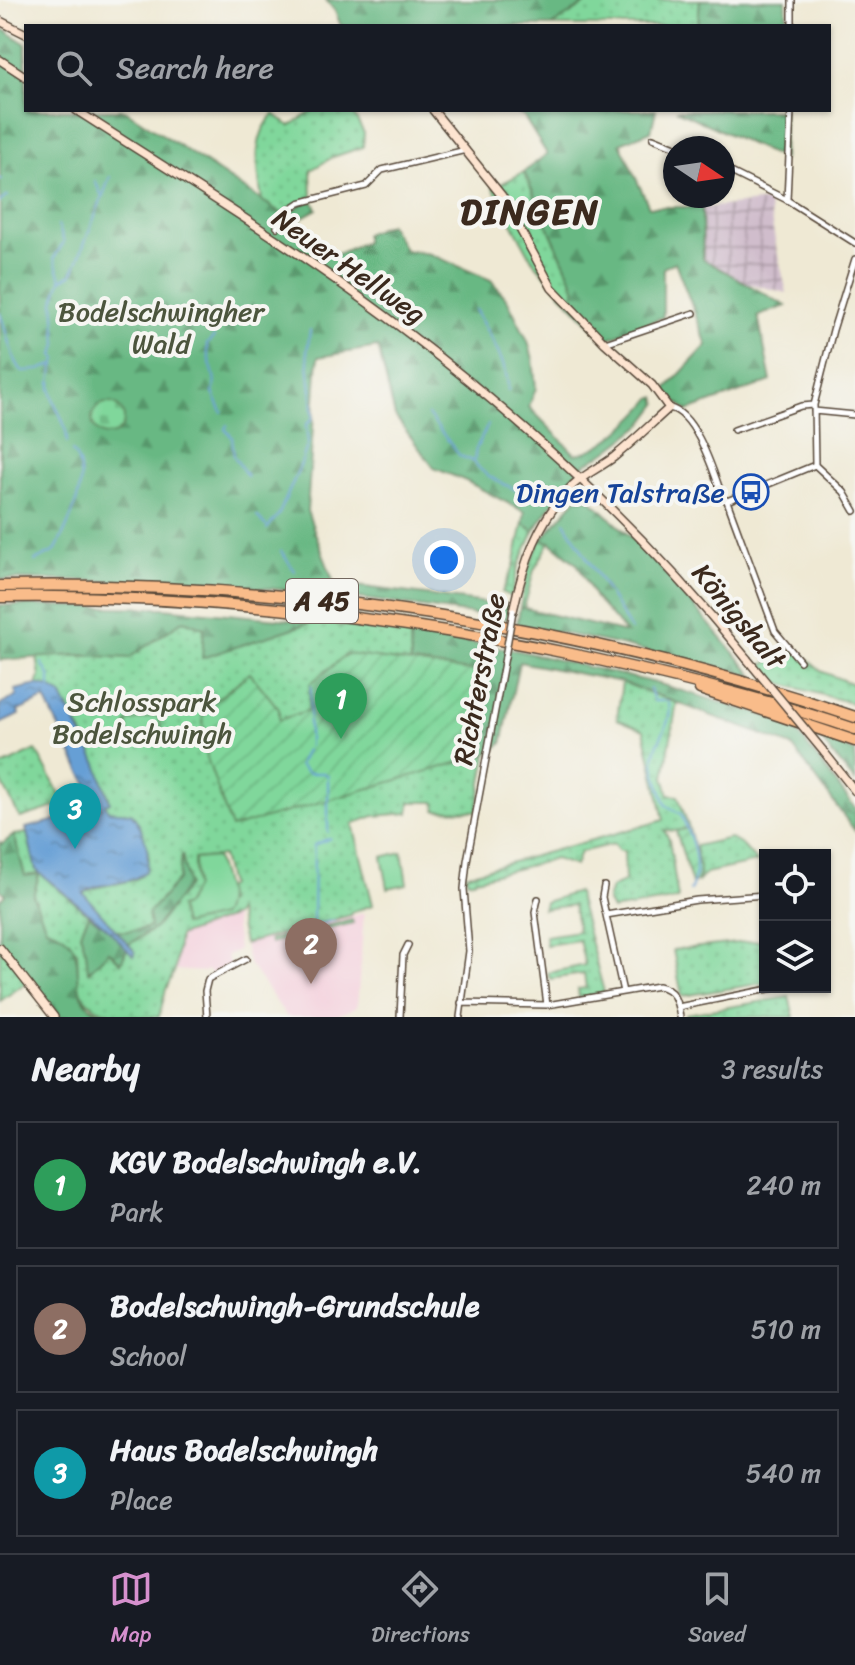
<!DOCTYPE html>
<html lang="en">
<head>
<meta charset="utf-8">
<style>
  :root { --surface:#171b24; --page:#20242c; --text:#f1f3f6; --muted:#9ea1a6; --line:#363941; --accent:#d690ce }
  body { margin:0; font-family:Sriracha,sans-serif; background:var(--page); color:var(--text) }
  .controls { position:absolute; right:24px; bottom:24px; display:grid; overflow:hidden; border-radius:0px; box-shadow:0 2px 6px #0004 }
  .controls button { width:72px; height:72px; display:grid; place-items:center; padding:0; border:0; border-bottom:2px solid var(--line); background:var(--surface); color:var(--text); font:40px sans-serif }
  .compass { position:absolute; left:663px; top:136px; width:72px; height:72px; border-radius:50%; background:var(--surface); box-shadow:0 2px 6px #0004; rotate:103deg }
  .you { position:absolute; left:444px; top:560px; width:28px; height:28px; margin:-20px; border:6px solid #fff; border-radius:50%; background:#1a73e8; box-shadow:0 0 0 12px #1a73e833 }
  .badge { display:grid; place-items:center; width:52px; height:52px; border-radius:50%; background:var(--accent); color:#fff; font-size:26px; font-weight:700 }
  .pin { position:absolute; translate:-50% -66px; filter:drop-shadow(0 2px 4px #0008) }
  .pin::after { content:''; position:absolute; top:42px; width:28px; height:24px; background:inherit; clip-path:polygon(0 0,100% 0,50% 100%) }
  .list { margin:0; padding:0; list-style:none }
  h2 { display:flex; justify-content:space-between; align-items:center; height:104px; margin:0; padding:0 32px; font-size:34px }
  h2 small { font-size:26px; font-weight:400; color:var(--muted) }
  .list li { display:grid; grid-template-columns:52px 1fr auto; gap:24px; align-items:center; box-sizing:border-box; height:128px; margin:0 16px 16px; padding:0 16px; border:2px solid var(--line); border-radius:0px }
  .list b { display:block; font-size:30px; white-space:nowrap }
  .list p { margin:0; font-size:26px; white-space:nowrap; color:var(--muted) }
  .list em { font-size:26px; font-style:normal; color:var(--muted) }
  .icon { flex:none; width:44px; height:44px; fill:none; stroke:currentColor; stroke-width:2; stroke-linecap:round; stroke-linejoin:round }
  .map { position:relative; flex:none; width:855px; height:1017px; overflow:hidden }
  .search { position:absolute; background:var(--surface); box-shadow:0 2px 6px #0004; left:24px; right:24px; top:24px; height:88px; display:flex; align-items:center; gap:20px; box-sizing:border-box; padding:0 28px; border-radius:0px; color:var(--muted); font-size:30px }
  .sheet { height:536px; background:var(--surface) }
  nav { display:flex; justify-content:space-around; align-items:center; box-sizing:border-box; height:112px; border-top:2px solid var(--line); background:var(--surface); font-size:22px; color:var(--muted) }
  nav a { display:grid; justify-items:center; gap:4px }
  nav .on { color:var(--accent) }
  .map>svg:first-child { display:block }
  .built { fill:#f4cfdc }
  .industrial { fill:url(#industrial-grid) }
  .grass { fill:url(#grass-dots); stroke:#5e805c; stroke-width:2; fill-rule:evenodd }
  .forest { fill:url(#forest-firs); stroke:#527150; stroke-width:2 }
  .cemetery { fill:url(#cemetery-stones); stroke:#5e805c; stroke-width:2 }
  .garden { fill:url(#garden-furrows); stroke:#5e805c; stroke-width:2 }
  .pitch { fill:#80d79b; stroke:#5e805c; stroke-width:2 }
  .water { fill:url(#water-ripples); stroke:#50647a; stroke-width:2 }
  .lines { fill:none; stroke-linecap:round; stroke-linejoin:round }
  .stream { stroke:#669fd5; stroke-width:2 }
  .street-casing { stroke:#564739; stroke-width:8 }
  .secondary-casing { stroke:#564739; stroke-width:10 }
  .highway-casing { stroke:#564739; stroke-width:13 }
  .street { stroke:#fff; stroke-width:5 }
  .secondary { stroke:#fde4d0; stroke-width:7 }
  .highway { stroke:#f9bc8a; stroke-width:10 }
  .street-bridge-casing { stroke:#564739; stroke-width:8; stroke-linecap:butt }
  .secondary-bridge-casing { stroke:#564739; stroke-width:10; stroke-linecap:butt }
  .street-bridge { stroke:#fff; stroke-width:5 }
  .secondary-bridge { stroke:#fde4d0; stroke-width:7 }
  .labels { text-anchor:middle; dominant-baseline:central; stroke-width:8; stroke-linejoin:round; paint-order:stroke }
  .shield { fill:#f6f6f2; stroke:#73675e; stroke-width:2 }
  .shield-label { font-size:26px; font-weight:bold; fill:#3b2a1e }
  .street-label { font-size:28px; fill:#3b2a1e; stroke:#f6f6f2 }
  .park-label { font-size:28px; fill:#4c553d; stroke:#f6f6f2 }
  .transit-label { font-size:28px; fill:#164399; stroke:#f6f6f2; text-anchor:end }
  .district-label { font-size:36px; font-weight:bold; letter-spacing:2px; fill:#3b2a1e; stroke:#f6f6f2 }
</style>
</head>
<body>
<div class="map">
<svg width="855" height="1017" viewBox="0 0 855 1017">
  <defs>
    <pattern id="industrial-grid" width="8" height="8" patternUnits="userSpaceOnUse" patternTransform="scale(2)"><rect width="8" height="8" fill="#d0bdcc"/><path d="M0 4h8M4 0v8" fill="none" stroke="#aa9aa5"/></pattern>
    <pattern id="grass-dots" width="8" height="8" patternUnits="userSpaceOnUse" patternTransform="scale(2)"><rect width="8" height="8" fill="#80d79b"/><path d="M2 2h.1M6 6h.1" fill="none" stroke="#70b985" stroke-width="1.8" stroke-linecap="round"/></pattern>
    <pattern id="forest-firs" width="22" height="20" patternUnits="userSpaceOnUse" patternTransform="scale(2)"><rect width="22" height="20" fill="#68b883"/><path d="M5 1l3.5 6h-7zM16 11l3.5 6h-7z" fill="#57966b"/></pattern>
    <pattern id="cemetery-stones" width="16" height="16" patternUnits="userSpaceOnUse" patternTransform="scale(2)"><rect width="16" height="16" fill="#80d79b"/><path d="M2 7V4a2 2 0 0 1 4 0v3zM10 15v-3a2 2 0 0 1 4 0v3z" fill="#70b985"/></pattern>
    <pattern id="garden-furrows" width="10" height="10" patternUnits="userSpaceOnUse" patternTransform="scale(2)"><rect width="10" height="10" fill="#80d79b"/><path d="M-1 1l2-2M0 10L10 0M9 11l2-2" fill="none" stroke="#70b985"/></pattern>
    <pattern id="water-ripples" width="26" height="14" patternUnits="userSpaceOnUse" patternTransform="scale(2)"><rect width="26" height="14" fill="#669fd5"/><path d="M2 4q2-2 4 0t4 0M15 11q2-2 4 0t4 0" fill="none" stroke="#5582ac"/></pattern>
  </defs>
  <rect width="100%" height="100%" fill="#f6f6f2"/>
  <filter id="ink" filterUnits="userSpaceOnUse"><feTurbulence type="fractalNoise" baseFrequency=".0125" numOctaves="2"/><feDisplacementMap in="SourceGraphic" scale="16" xChannelSelector="R" yChannelSelector="G"/><feConvolveMatrix kernelMatrix="1 2 1 2 8 2 1 2 1" color-interpolation-filters="sRGB"/></filter>
  <filter id="wash" filterUnits="userSpaceOnUse"><feTurbulence type="fractalNoise" baseFrequency=".006" numOctaves="4" result="noise"/><feDisplacementMap in="SourceGraphic" scale="32" xChannelSelector="R" yChannelSelector="G"/><feGaussianBlur stdDeviation="1.8" result="paint"/><feColorMatrix in="noise" values="0 0 0 0 0 0 0 0 0 0 0 0 0 0 0 0 0 1.4 0 .05"/><feComposite in="paint" operator="in"/></filter>
  <g filter="url(#wash)">
    <rect width="100%" height="100%" fill="#efe9d4"/>
    <path class="built" d="M364,913l-7,94 -24,10h-46l-39,-55 -4,-18z
      M234,916l4,34 -12,6 4,9 -18,9 -5,-4 -3,2 -29,-2 4,-34z"/>
    <path class="industrial" d="M768,201l8,45 11,47 -44,-11 -41,-23 1,-51z"/>
    <path class="grass" d="M592,0h108l-2,26h-147z
      M314,110h37l13,23 -1,14 -30,10 -22,13 1,27 -24,11 -5,6 -21,-13c-4,-32 -12,-62 12,-87l16,12z
      M524,172l52,117 -7,13 -37,-42 -39,-72z
      M523,523l11,8 -16,36 -7,30 -9,-5 12,-26z
      M541,540l9,2 -16,28 -10,38 -4,-1 9,-41z
      M184,620l20,8 -1,29 109,-35 98,11 1,30 -64,-9 -37,30v26l-31,11 -60,-21 -17,11 285,43 -10,57 -41,-1 -1,-8h-25l-1,11 -35,3 -21,8 20,81 -22,7v3l-107,29 -7,-33 -3,5 -55,20 -4,34 -9,19 -7,28c-27,0 -69,0 -79,-27 -3,-12 -2,-27 -3,-39l-31,-23 -13,-32 6,-21 -14,1 -11,-41 13,-2 9,37 53,45 -9,18 6,18 23,-1 12,12 8,-18 26,-16 33,-43 -6,-27 -3,21 -14,17 -15,31 -21,6 -12,-1 -32,-34 -2,-5c17,-11 49,-8 57,-17 4,-5 6,-13 9,-18l-9,-30 -32,-16 -3,-8 5,-3 -20,-52 -29,-54 -11,-7 -13,-3 3,-8 -3,-21h52zM222,856l7,29 -5,4 3,13 -42,3 10,-18 -1,-28z
      M796,649l27,23 32,13v19l-79,-22 -14,-17z
      M622,682l55,21 -13,74 5,18 9,1 11,32 -13,3 -12,-1 5,9 9,60 -66,11 -5,-10 4,-12 14,-7 -1,-30h-5l-5,-7 -34,8 -5,14 -20,-7 -87,22 -3,-6 199,-55 -20,-90 -27,-11z
      M36,750l29,54 -45,14 -20,-39v-12z
      M730,838l13,8 14,16 -51,11 -7,8v-14l-4,-21z
      M577,892l27,100 -25,6 -1,-9 8,-1 -2,-14 -34,5 -2,-6 37,-8 -6,-25 -33,5 -1,-9 33,-5 -5,-26 -30,4 2,-7z
      M765,940v43l-83,13 -9,-46z
      M0,948l27,34 -27,19z
      M789,997l5,20h-108v-3z"/>
    <path class="forest" d="M326,0h266l-41,26h-210l-6,-15z
      M700,0h86l1,26h-89z
      M0,27l26,17v66h99l162,107 13,-12 13,-5 4,9 -18,10 34,37 32,-14v-8l24,-10 16,26 25,4 61,26 16,19 21,42 5,18 3,29 -7,19 46,47c27,-2 62,-37 78,-57h3l2,7 -15,20 -35,27 -23,13 -22,24 -29,43 -11,-8 2,-11 -59,-31 -32,-13 -39,-52 -17,-69 -60,10 -11,154 27,72 176,23 -3,13 -192,-27 -122,-9 -193,-4z
      M512,110h144l-5,21 -31,12 29,64h53l1,52 83,47 -28,10 13,65 -84,30 -22,-21 42,-45 -32,-83 -12,6v49l-58,23 -36,-38 7,-13 -52,-117 23,-18 -23,-37z
      M676,110h108l-1,49z
      M577,498l13,1 58,54 106,123 -138,-32 -99,-20 3,-17 106,26 -31,-35 -17,-33 -28,-23 -9,-2z
      M0,605l163,3 149,14 -110,36 2,-30 -20,-8 -55,38 -51,-3 -78,5z
      M410,633l110,18 136,32 134,40 65,85v23l-63,-85 -170,-64 -103,-20 -17,82 -15,10 -13,4 13,-75 -10,-11 -66,-9z
      M818,736l37,16v30z
      M14,835l11,41 14,-2 -6,22 13,32c50,13 19,55 43,78 6,5 17,8 24,11h-59l-54,-69v-48l5,-5 -5,-6v-47l2,2z
      M182,854l6,31 -33,43 -26,16 -8,19 -12,-12 -21,21 -2,-21 -6,-18 9,-18c24,18 32,20 61,12l-2,-14 31,-34z"/>
    <path class="cemetery" d="M92 419a16 16 0 1 1 32 0a16 16 0 1 1-32 0Z"/>
    <path class="garden" d="M347,654l130,18 10,11 -13,75 -243,70 -24,-70 -5,-47 48,-38 29,36v11l30,-10 1,-26z
      M689,828l10,39 -1,14 -6,3 -16,-53z"/>
    <path class="pitch" d="M158,715l4,16 -32,7 -3,-16z
      M402,852l5,32 -19,4 -6,-31z
      M216,857c5,19 16,41 5,59l-38,9 -4,-18 6,-2 10,-18 -1,-28z
      M352,920l1,3 -83,20 -1,-3z"/>
    <path class="water" d="M37,685l13,3 11,7 36,69 13,38 -5,2 3,7 23,2c12,14 21,40 15,58 -18,17 -43,8 -63,22l52,59 -2,4 -27,-29 -70,-57 -10,-42 76,-20 -22,-37 -35,-72 -27,12 1,4 -19,9v-19l17,-9 -2,-6z"/>
    <g class="lines">
      <path class="stream" d="M0,179h1
        M95,181l6,13
        M0,202l7,-6
        M58,225l6,17 -10,16 7,20
        M475,309c11,23 34,54 33,81
        M0,313c7,18 9,41 22,58l17,-1 14,-5
        M214,337l-7,7c-1,21 12,28 6,49l9,19
        M428,415l32,41 13,5
        M227,425l-2,4 7,8 2,19
        M488,425l-12,24 -2,13c15,21 43,26 66,38
        M67,442c0,-33 -28,-40 -10,-83l-3,-4 3,-11 -3,-43 7,-21 11,-6 3,-6 35,-91
        M235,458l12,18
        M257,516l9,10
        M565,522l66,108
        M267,529l12,-15 22,-50 7,-21 -2,-18 7,-7v-8l-6,-57 3,-23
        M281,551l14,20
        M35,561l20,-10c13,-25 39,-76 17,-100
        M42,663l8,14v11
        M650,689l4,12h14c8,21 -15,40 -14,61 1,14 8,30 12,43l15,9c11,25 22,51 9,77
        M310,717l1,-31
        M309,746v-26
        M306,750l-7,15 9,8h16l4,3v56
        M330,838l-16,7 -1,81 21,-6"/>
    </g>
  </g>
  <g filter="url(#ink)">
    <g class="lines">
      <defs>
        <path id="street" d="M792,0v26
          M653,138l25,10
          M723,168l64,32 68,43
          M787,200l4,-90
          M277,227l13,-18 9,-6 67,-17 16,-16 84,-20
          M605,343l89,-30
          M669,408c27,4 45,66 54,90l4,3 48,130 25,30
          M814,411l41,4
          M734,430l67,-24 13,-1
          M815,465l29,27 11,19
          M727,501l88,-36 -1,-60 19,-75 22,-71
          M604,886l-2,11 21,95
          M538,899l-3,13 12,93
          M606,915l91,-15 68,-5
          M461,1003l86,2 111,-19c17,3 19,16 22,31
          M678,1007l101,-20
          M207,1017l-2,-26 3,-12 38,-20
          M400,1017l3,-62 5,-10
          M460,1017l9,-66 -5,-62 3,-28 38,-204"/>
        <path id="secondary" d="M0,21l26,13
          M0,60l26,17
          M76,110c113,73 230,144 336,226 124,95 237,201 335,323
          M433,110l69,86 50,92 53,55 47,42 17,23c-18,16 -36,34 -55,49 -13,10 -29,17 -41,28 -35,34 -50,80 -60,126
          M824,752l31,39
          M0,948l54,69"/>
        <path id="highway" d="M0,586c288,-6 582,38 855,131
          M0,597c191,-3 380,18 567,56 98,21 194,44 288,76
          M700,689l155,52"/>
      </defs>
      <use href="#street" class="street-casing"/>
      <use href="#secondary" class="secondary-casing"/>
      <use href="#highway" class="highway-casing"/>
      <use href="#street" class="street"/>
      <use href="#secondary" class="secondary"/>
      <use href="#highway" class="highway"/>
      <defs>
        <path id="street-bridge" d="M505,657l8,-46"/>
        <path id="secondary-bridge" d="M747,659l77,93"/>
      </defs>
      <use href="#street-bridge" class="street-bridge-casing"/>
      <use href="#secondary-bridge" class="secondary-bridge-casing"/>
      <use href="#street-bridge" class="street-bridge"/>
      <use href="#secondary-bridge" class="secondary-bridge"/>
    </g>
  </g>
  <defs>
    <symbol id="bus-ring" viewBox="-11 -11 22 22"><circle r="9.5" fill="#f6f6f2" stroke="#1a4fb4" stroke-width="1.5"/><path d="M-5-6H5V4H4V6H2V4H-2V6H-4V4H-5ZM-3.5-4V0h7V-4ZM-3.5 1.2v1.5H-2V1.2ZM2 1.2v1.5H3.5V1.2Z" fill="#1a4fb4"/></symbol>
  </defs>
  <g fill-rule="evenodd">
    <use href="#bus-ring" x="731" y="472" width="40" height="40"/>
  </g>
  <g class="labels">
    <rect class="shield" x="286" y="579" width="72" height="44" rx="6"/>
    <g class="shield-label">
      <text x="322" y="601">A 45</text>
    </g>
    <g class="street-label">
      <text transform="translate(349 266) rotate(35)">Neuer Hellweg</text>
      <text transform="translate(739 616) rotate(50)">Königshalt</text>
      <text transform="translate(479 679) rotate(-79)">Richterstraße</text>
    </g>
    <g class="park-label">
      <text x="161" y="311">Bodelschwingher<tspan x="161" dy="32">Wald</tspan></text>
      <text x="142" y="701">Schlosspark<tspan x="142" dy="32">Bodelschwingh</tspan></text>
    </g>
    <g class="transit-label">
      <text x="725" y="492">Dingen Talstraße</text>
    </g>
    <g class="district-label">
      <text x="530" y="212">DINGEN</text>
    </g>
  </g>
</svg>
<div class="controls">
<button><svg class="icon" aria-label="locate" viewBox="0 0 24 24"><circle cx="12" cy="12" r="6"/><path d="M12 2v4M12 18v4M2 12h4M18 12h4"/></svg></button>
<button><svg class="icon" aria-label="layers" viewBox="0 0 24 24"><path d="M12 4l9 5-9 5-9-5zM3 14l9 5 9-5"/></svg></button>
</div>
<svg class="compass" viewBox="-18 -18 36 36"><path d="M0-13l5 13h-10z" fill="#e53935"/><path d="M0 13l5-13h-10z" fill="#9ea1a6"/></svg>
<div class="you"></div>
<div class="pin badge" style="left:341px;top:739px;background:#2e9e5b">1</div>
<div class="pin badge" style="left:311px;top:984px;background:#8d6e63">2</div>
<div class="pin badge" style="left:75px;top:849px;background:#0f9aa8">3</div>
<div class="search"><svg class="icon" aria-label="search" viewBox="0 0 24 24"><circle cx="10" cy="10" r="6"/><path d="M15 15l6 6"/></svg>Search here</div>
</div>
<section class="sheet">
<h2>Nearby<small>3 results</small></h2>
<ul class="list">
<li><span class="badge" style="background:#2e9e5b">1</span><div><b>KGV Bodelschwingh e.V.</b><p>Park</p></div><em>240 m</em></li>
<li><span class="badge" style="background:#8d6e63">2</span><div><b>Bodelschwingh-Grundschule</b><p>School</p></div><em>510 m</em></li>
<li><span class="badge" style="background:#0f9aa8">3</span><div><b>Haus Bodelschwingh</b><p>Place</p></div><em>540 m</em></li>
</ul>
</section>
<nav>
<a class="on"><svg class="icon" aria-label="map" viewBox="0 0 24 24"><path d="M3 6l6-2 6 2 6-2v14l-6 2-6-2-6 2zM9 4v14M15 6v14"/></svg>Map</a>
<a><svg class="icon" aria-label="directions" viewBox="0 0 24 24"><path d="M12 3l9 9-9 9-9-9zM9 14v-3h6M13 9l2 2-2 2"/></svg>Directions</a>
<a><svg class="icon" aria-label="saved" viewBox="0 0 24 24"><path d="M7 4h10v16l-5-4-5 4z"/></svg>Saved</a>
</nav>
</body>
</html>
